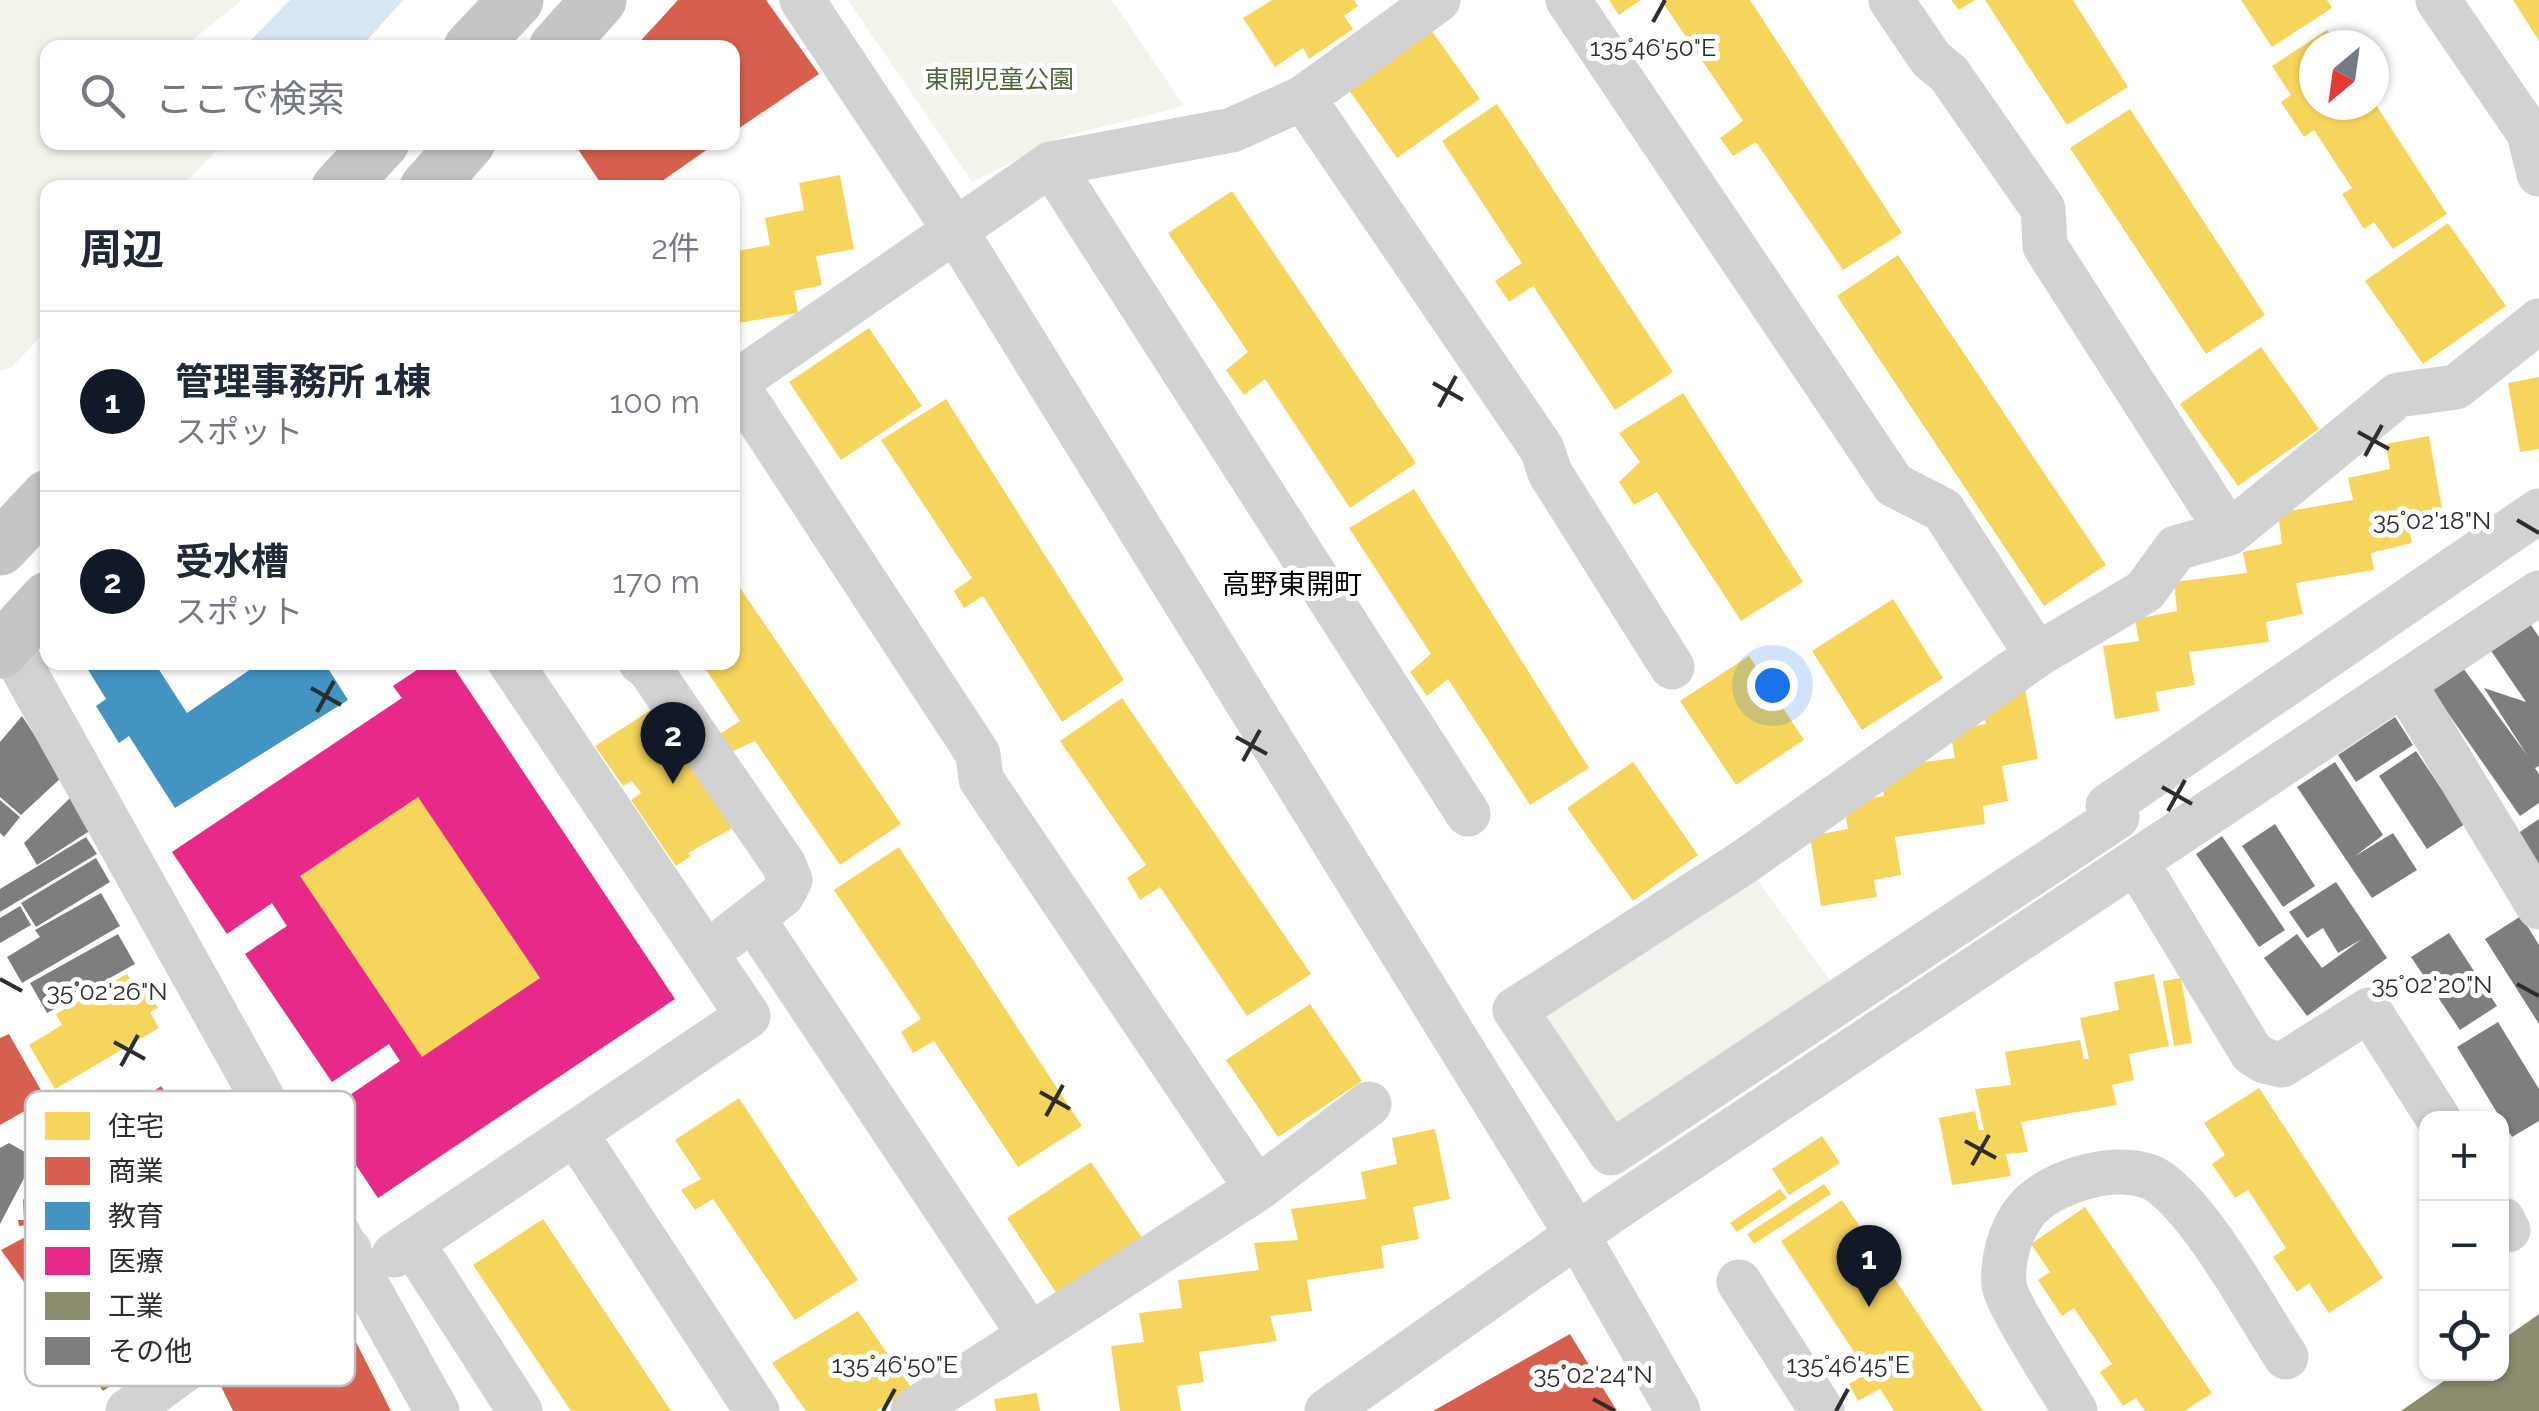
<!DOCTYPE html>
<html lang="ja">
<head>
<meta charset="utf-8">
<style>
  :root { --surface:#fff; --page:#f2f2f3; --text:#1f2937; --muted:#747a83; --line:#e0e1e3; --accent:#111827 }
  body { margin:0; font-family:Raleway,"Noto Sans JP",sans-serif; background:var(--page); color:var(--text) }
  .controls { position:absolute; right:30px; bottom:30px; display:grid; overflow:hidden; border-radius:20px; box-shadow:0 2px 8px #0004 }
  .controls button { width:90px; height:90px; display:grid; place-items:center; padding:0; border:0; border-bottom:2px solid var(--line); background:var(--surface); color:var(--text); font:50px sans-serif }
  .compass { position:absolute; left:2299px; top:30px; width:90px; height:90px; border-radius:50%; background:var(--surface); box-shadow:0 2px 8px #0004; rotate:209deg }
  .you { position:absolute; left:1772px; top:685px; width:35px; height:35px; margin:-25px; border:8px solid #fff; border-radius:50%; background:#1a73e8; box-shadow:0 0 0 15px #1a73e833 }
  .badge { display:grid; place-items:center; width:65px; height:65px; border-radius:50%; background:var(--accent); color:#fff; font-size:32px; font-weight:700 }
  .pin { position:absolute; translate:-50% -82px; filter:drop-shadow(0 2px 5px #0008) }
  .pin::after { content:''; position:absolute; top:52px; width:35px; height:30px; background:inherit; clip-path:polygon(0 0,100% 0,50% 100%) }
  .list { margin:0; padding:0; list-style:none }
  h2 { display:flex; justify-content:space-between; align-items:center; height:130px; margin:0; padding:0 40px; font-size:42px }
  h2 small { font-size:32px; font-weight:400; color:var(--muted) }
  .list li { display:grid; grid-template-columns:65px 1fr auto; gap:30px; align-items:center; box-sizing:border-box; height:180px; padding:0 40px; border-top:2px solid var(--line) }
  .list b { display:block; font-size:38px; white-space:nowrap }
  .list p { margin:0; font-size:32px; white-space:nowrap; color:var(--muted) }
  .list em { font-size:32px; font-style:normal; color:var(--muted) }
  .icon { flex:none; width:55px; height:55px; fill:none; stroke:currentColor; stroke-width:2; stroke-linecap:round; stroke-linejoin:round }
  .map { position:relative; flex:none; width:2539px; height:1411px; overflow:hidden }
  .search { position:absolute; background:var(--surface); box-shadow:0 2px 8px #0004; left:40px; top:40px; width:700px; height:110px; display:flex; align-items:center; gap:25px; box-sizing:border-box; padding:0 35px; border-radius:20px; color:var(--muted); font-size:38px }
  .panel { position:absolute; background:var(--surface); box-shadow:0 2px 8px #0004; left:40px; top:180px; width:700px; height:490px; border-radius:20px }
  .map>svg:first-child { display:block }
  .green { fill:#f0f4eb }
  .water { fill:#d7e6f2 }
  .homes { fill:#f6d55c }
  .shops { fill:#d6604d }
  .schools { fill:#4393c3 }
  .health { fill:#e7298a; fill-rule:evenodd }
  .industry { fill:#8c8c6e }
  .building { fill:#7e7e7e }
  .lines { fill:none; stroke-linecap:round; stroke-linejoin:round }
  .minor { stroke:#d2d2d2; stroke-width:45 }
  .major { stroke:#c5c5c5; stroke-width:55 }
  .ticks { fill:none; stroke:#2d2d2d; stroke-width:4 }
  .labels { text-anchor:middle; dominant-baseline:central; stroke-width:10; stroke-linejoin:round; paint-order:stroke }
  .park-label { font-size:25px; fill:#4e693a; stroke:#fff }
  .neighbourhood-label { font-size:28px; fill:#000; stroke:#fff }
  .key { fill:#fff; stroke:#c0c0c0; stroke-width:2.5 }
  .key-label { font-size:28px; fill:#2d2d2d }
  .ticks-label { font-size:25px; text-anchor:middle; fill:#2d2d2d; stroke:#fff; stroke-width:10; stroke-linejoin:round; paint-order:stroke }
</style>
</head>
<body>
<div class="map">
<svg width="2539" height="1411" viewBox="0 0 2539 1411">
  <rect width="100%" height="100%" fill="#fff"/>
  <path class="green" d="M0,0h242l-58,47 -136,1v94l176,1 -43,44 -133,1 -1,142 -35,37 -12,4z
    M848,0h264l72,106 -122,31 -90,45z
    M1744,862l99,136 -232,155 -96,-143z"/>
  <path class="water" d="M290,0h113l-42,47h-112l-3,-2z"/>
  <path class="homes" d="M1272,0h82l4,6 -14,10 9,13 -44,30 -6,-11 -28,19 -32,-49z
    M1609,0h32l-22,15z
    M1661,0h89l152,233 -59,37 -87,-128 -23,14 -13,-18 23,-17z
    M1951,0h24l-16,10z
    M1985,0h88l55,87 -61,38z
    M2241,0h86l5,8 -60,39z
    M2513,0h26v41z
    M1427,24l53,75 -83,59 -53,-75z
    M2327,30l10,15h-23v60h62l71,109 -54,35 -19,-27 -10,7 -22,-35 10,-6 -38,-58 -10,7 -23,-35 10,-7 -19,-29z
    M1497,104l176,268 -58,38 -82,-124 -24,16 -14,-21 27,-18 -80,-122z
    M2130,109l135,206 -59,39 -136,-206z
    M840,175l14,74 -38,7 6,29 -28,6 4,22 -66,11v-72l38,-7 -5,-27 39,-8 -5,-27z
    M1232,191l184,272 -66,45 -85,-129 -21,16 -18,-25 22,-18 -80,-119z
    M2448,223l58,83 -83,58 -58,-83z
    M1898,255l208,310 -62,41 -207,-310z
    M869,328l53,78 -81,54 -52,-78z
    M2261,347l58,82 -81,57 -58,-82z
    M2539,377v72l-19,3 -12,-69z
    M1683,393l120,189 -62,39 -84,-129 -23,13 -15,-23 21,-20 -21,-29z
    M946,399l178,281 -62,42 -79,-126 -19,12 -10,-17 18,-13 -91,-138z
    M2429,436l13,73 -36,5 6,29 -41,10 3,17 -78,13 7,31 -37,8 3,20 -80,10 6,33 -39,7 3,19 -44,8 -12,-73 36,-5 -4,-22 42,-8 -3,-29 73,-9 -4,-21 39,-8 -4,-31 75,-13 -5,-22 42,-9 -4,-25z
    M1414,489l175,279 -59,37 -82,-126 -21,17 -17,-24 21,-18 -82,-126z
    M732,576l169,248 -61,41 -85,-124 -24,11 -11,-18 20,-13 -39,-59h31z
    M1893,599l50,79 -81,52 -50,-79z
    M1749,656l55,84 -68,45 -56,-84z
    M429,662h21l225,337 -297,199 -56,-84 78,-53 -11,-17 -57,38 -87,-128 42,-28 -15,-23 -45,31 -55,-82 230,-154 -9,-12z
    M2025,688l13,71 -36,7 6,35 -25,5 2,18 -90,13 6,38 -27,5 3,17 -56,9 -11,-70 38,-7 -5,-26 41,-7 -4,-28 75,-10 -5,-28 36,-6 -6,-27z
    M1122,698l189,276 -64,42 -87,-129 -20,13 -13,-22 19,-13 -86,-124z
    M660,704l27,39 -13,9 10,13 10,-8 46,67 -52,29 3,3 -15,10 -45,-66 10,-7 -9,-12 -9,5 -28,-40z
    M1633,762l65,93 -65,46 -66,-93z
    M899,847l183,279 -64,41 -84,-126 -21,12 -12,-21 20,-13 -87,-129z
    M127,974l9,15 8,-5 14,24 -8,4 9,16 -104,61 -26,-44 33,-20 -6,-11z
    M2154,974l15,72 -40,8 5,26 -22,5 5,20 -96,17 7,30 -22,2 5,22 -59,9 -13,-67 36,-7 4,19h5l-9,-41 36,-4 -6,-33 75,-12 4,19h5l-9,-41 39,-8 -5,-28z
    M2181,978l11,65 -18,3 -11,-65z
    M1310,1004l52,77 -84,56 -52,-77z
    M2259,1088l124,190 -54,35 -20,-30 -12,9 -24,-35 13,-9 -38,-58 -13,8 -23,-34 13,-9 -21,-32z
    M739,1098l119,182 -63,40 -82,-121 -18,11 -14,-20 20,-11 -26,-39z
    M1435,1129l15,70 -37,8 6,32 -38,7 3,22 -77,12 5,31 -42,5 7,25 -78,11 5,30 -27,4 4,25h-61l-9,-65 33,-4 -5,-29 43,-5 -4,-28 81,-10 -5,-27 44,-3 -7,-31 75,-10 -5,-27 36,-8 -5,-26z
    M1822,1136l18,27 -51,32 -17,-26z
    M1091,1162l53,79 -85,56 -52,-79z
    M1824,1184l7,10 -77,50 -7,-10z
    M1780,1189l7,9 -50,34 -7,-9z
    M1842,1200l141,211h-89l-14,-22 -22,12 -9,-17 19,-11 -87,-132z
    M2085,1207l127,186 -27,18h-40l-9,-13 -13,8 -23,-34 12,-8 -38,-56 -12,8 -24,-36 12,-8 -19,-28z
    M543,1219l128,192h-100l-98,-146z
    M858,1311l54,78 -36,22h-70l-34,-48z
    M1037,1393l3,18h-44l-2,-12z"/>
  <path class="shops" d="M678,0h88l53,74 -87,59v-85h-98z
    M573,142h145l-66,46h-48z
    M9,1034l37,65 -46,26v-87z
    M161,1086l68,94 17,-12 51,76 -16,10 2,4 -47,33 -5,9 -128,91 -102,-141 30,-16 -2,-9 -10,1 -1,-6h6l-1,-19 8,-24z
    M1570,1334l47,77h-184z
    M298,1335l11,27 45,-24 37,73h-158l-17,-35z"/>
  <path class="schools" d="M95,662h59l33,51 74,-51h63l24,38 -173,108 -46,-72 -10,7 -23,-37 10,-7 -19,-31z"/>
  <path class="health" d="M429,662h21l225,337 -297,199 -56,-84 78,-53 -11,-17 -57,38 -87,-128 42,-28 -15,-23 -45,31 -55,-82 230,-154 -9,-12zM418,797l122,181 -118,79 -122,-181z"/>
  <path class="industry" d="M2539,1314v97h-138l53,-37h48v-34z"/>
  <path class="building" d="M2522,612l17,25v129l-4,2 4,6v29l-19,13 -88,-126 31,-22 64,87 -43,-67 42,14 -43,-63z
    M22,716l40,61 -41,38 -21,-18v-55z
    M2395,717l18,28 -57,37 -18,-27z
    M2416,751l49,73 -38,25 -48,-73z
    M2335,762l48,73 -28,21 38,-23 24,37 -45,28 -75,-111z
    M70,798l21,32 -54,35 -13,-22z
    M0,800l20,17 -16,20 -4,-4z
    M2539,819v49l-22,-34z
    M2275,824l40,62 -32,21 -41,-61z
    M2222,836l63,94 -26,17 -63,-93z
    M86,837l11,17 -97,58v-23z
    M96,858l14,24 -74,45 -15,-24z
    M2336,882l51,76 -80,58 -43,-58 33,-24 25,34 40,-29 -24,14 -15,-25 -16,10 -18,-26z
    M101,893l19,33 -98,57 -15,-26 33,-20 -5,-7z
    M20,906l11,19 -31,18v-25z
    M2521,916l18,29v79l-54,-85z
    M2449,933l48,73 -37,24 -49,-73z
    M118,934l17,30 -88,49 -17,-30z
    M2498,1022l41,67v32l-27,16 -55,-90z
    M9,1143l23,13 -4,7 3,2 -31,59v-76z"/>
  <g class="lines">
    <path class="minor" d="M802,0l153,230 622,1005 101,176
      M1568,0l326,485 49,25 94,145
      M1891,0l40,59 18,15 94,135 2,37 184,287
      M2438,0l91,133 10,41
      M1303,98l239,351 8,24 122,194
      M1051,164l417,650
      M2539,321l-83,66 -58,8 -169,138 -53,15 -31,43 -108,64 -293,207 -229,148 96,143 506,-336 -9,-11 431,-295
      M735,383l243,371 3,25 276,410
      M732,385l319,-221 181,-34 71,-32 135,-98
      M8,642l429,769
      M641,662l8,6 135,197 6,15 -8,15 -54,42
      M2404,684l135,223
      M2136,862l116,191 13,8 17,4 87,-55 69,108
      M753,919l277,416
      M575,1133l182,278
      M2502,1219l6,11
      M412,1243l108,168
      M394,1255l354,-239 -238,-354
      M1739,1282l83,129
      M128,1411l221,-161
      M913,1411l344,-222 112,-85
      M1327,1411l287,-202 925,-616
      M2075,1411c-13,-22 -69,-108 -71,-126 -2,-24 5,-52 20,-72 23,-33 105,-56 138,-29 44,34 92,124 124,173"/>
    <path class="major" d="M471,48l45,-48
      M556,48l43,-48
      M339,188l43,-46
      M427,188l41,-46
      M0,548l48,-51
      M0,651l48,-52"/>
  </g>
  <path class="ticks" d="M1653,22l12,-22M1433,383l30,17M1439,407l17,-31M2358,432l31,17M2365,456l17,-31M2517,520l22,13M311,688l30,17M317,712l17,-31M1236,737l31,17M1243,761l17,-31M2162,787l30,17M2168,811l17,-31M0,979l22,12M2517,984l22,12M114,1042l31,17M121,1066l17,-31M1040,1092l30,17M1046,1116l17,-31M1965,1141l31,17M1972,1165l17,-30M1593,1399l22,12M883,1411l12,-22M1836,1411l12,-22"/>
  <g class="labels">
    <g class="park-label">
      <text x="999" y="79">東開児童公園</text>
    </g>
    <g class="neighbourhood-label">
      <text x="1292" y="584">高野東開町</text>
    </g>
  </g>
  <rect x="25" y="1091" width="330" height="295" rx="15" class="key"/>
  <rect x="45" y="1112" width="45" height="28" fill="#f6d55c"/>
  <rect x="45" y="1157" width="45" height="28" fill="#d6604d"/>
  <rect x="45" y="1202" width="45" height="28" fill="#4393c3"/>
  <rect x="45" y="1247" width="45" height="28" fill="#e7298a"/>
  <rect x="45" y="1292" width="45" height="28" fill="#8c8c6e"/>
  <rect x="45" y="1337" width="45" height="28" fill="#7e7e7e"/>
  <g class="key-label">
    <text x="108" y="1136">住宅</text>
    <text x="108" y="1181">商業</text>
    <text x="108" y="1226">教育</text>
    <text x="108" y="1271">医療</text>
    <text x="108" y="1316">工業</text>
    <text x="108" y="1361">その他</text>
  </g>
  <g class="ticks-label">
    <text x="1653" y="56">135°46'50"E</text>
    <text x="2432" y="529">35°02'18"N</text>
    <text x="2432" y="993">35°02'20"N</text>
    <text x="107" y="1000">35°02'26"N</text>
    <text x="895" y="1373">135°46'50"E</text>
    <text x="1848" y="1373">135°46'45"E</text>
    <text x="1593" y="1383">35°02'24"N</text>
  </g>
</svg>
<div class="controls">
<button>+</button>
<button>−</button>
<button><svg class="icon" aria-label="locate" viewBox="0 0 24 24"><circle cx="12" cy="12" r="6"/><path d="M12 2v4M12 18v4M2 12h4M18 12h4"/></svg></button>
</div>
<svg class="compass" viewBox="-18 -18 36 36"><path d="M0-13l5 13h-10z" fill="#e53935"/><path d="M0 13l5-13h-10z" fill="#747a83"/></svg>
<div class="you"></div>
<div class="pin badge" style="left:1869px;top:1307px">1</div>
<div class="pin badge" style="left:673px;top:784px">2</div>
<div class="search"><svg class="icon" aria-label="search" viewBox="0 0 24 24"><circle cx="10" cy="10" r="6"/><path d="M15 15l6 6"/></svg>ここで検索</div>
<section class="panel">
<h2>周辺<small>2件</small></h2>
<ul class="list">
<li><span class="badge">1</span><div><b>管理事務所 1棟</b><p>スポット</p></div><em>100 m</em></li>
<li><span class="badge">2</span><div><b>受水槽</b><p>スポット</p></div><em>170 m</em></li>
</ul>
</section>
</div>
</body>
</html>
